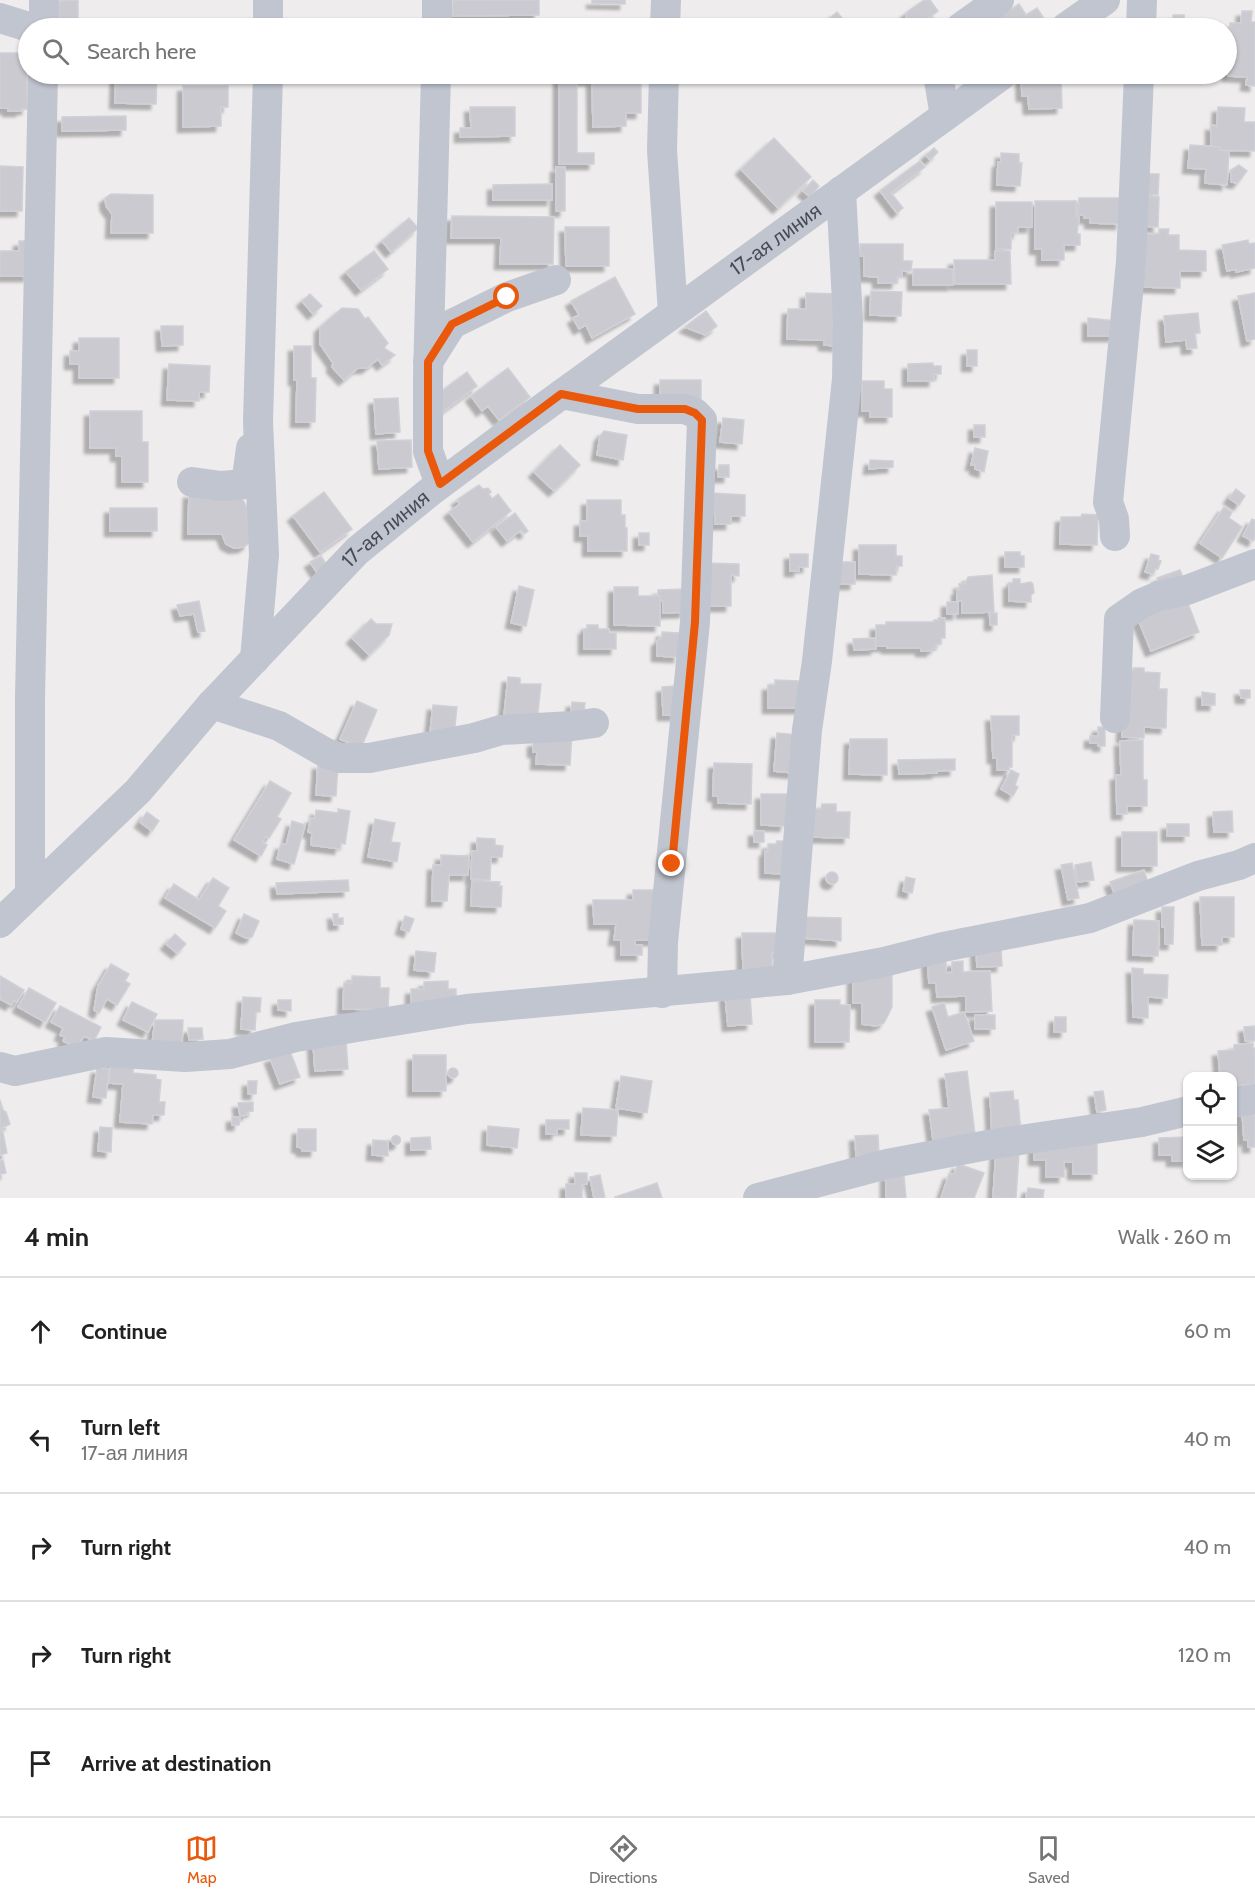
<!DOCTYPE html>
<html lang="en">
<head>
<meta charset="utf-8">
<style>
  :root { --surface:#fff; --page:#f2f2f2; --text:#222; --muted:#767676; --line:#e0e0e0; --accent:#ea580c }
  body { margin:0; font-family:Cabin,sans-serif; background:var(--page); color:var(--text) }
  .controls { position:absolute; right:18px; bottom:18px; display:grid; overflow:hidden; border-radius:12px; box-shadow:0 2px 4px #0004 }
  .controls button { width:54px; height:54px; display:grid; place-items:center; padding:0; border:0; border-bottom:2px solid var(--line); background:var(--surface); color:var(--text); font:30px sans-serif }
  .stop { position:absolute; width:18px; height:18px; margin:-14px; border:4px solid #ea580c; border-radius:50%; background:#fff }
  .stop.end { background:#ea580c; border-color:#fff; box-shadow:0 2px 6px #0008 }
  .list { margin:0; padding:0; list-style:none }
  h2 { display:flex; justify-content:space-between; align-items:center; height:78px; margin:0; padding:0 24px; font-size:26px }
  h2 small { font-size:20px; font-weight:400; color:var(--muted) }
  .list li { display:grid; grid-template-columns:39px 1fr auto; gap:18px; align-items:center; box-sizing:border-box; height:108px; padding:0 24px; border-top:2px solid var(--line) }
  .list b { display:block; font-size:22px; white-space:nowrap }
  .list p { margin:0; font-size:20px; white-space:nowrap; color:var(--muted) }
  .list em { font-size:20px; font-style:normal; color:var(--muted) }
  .icon { flex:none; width:33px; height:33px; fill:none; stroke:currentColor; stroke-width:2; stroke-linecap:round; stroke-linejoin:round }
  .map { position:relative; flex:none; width:1255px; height:1198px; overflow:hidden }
  .search { position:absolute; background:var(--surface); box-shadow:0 2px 4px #0004; left:18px; right:18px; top:18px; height:66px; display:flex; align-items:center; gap:15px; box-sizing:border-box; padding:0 21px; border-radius:33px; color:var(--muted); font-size:22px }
  .sheet { height:618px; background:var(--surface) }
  nav { display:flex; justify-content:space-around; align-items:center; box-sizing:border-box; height:84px; border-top:2px solid var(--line); background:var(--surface); font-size:16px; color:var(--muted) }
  nav a { display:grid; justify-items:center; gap:3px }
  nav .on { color:var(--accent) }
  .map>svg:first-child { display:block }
  .building { fill:#cacad0; stroke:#d0d1d7; stroke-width:1.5; filter:url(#shadow) }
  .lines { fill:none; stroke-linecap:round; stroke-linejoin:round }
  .minor { stroke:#c0c5d0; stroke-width:30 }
  .route { stroke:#ea580c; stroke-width:8 }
  .labels { text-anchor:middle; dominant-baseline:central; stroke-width:5; stroke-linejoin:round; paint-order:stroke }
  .street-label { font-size:20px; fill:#464b57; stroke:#fff }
</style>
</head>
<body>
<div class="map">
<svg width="1255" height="1198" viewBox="0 0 1255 1198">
  <defs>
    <filter id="shadow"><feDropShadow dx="-5.5" dy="5.5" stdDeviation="1.5" flood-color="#0004"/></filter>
  </defs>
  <rect width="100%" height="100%" fill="#eeecec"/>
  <path class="building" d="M78,0v19h-19v-18z
    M453,0h86v15l-86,1z
    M592,0h33v4l-33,-1z
    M924,0h6l8,11 -22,16 -5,-7 -5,-2v-5z
    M1019,4l7,11 11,-7 6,9 -10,6 3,5h-51l-1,-1z
    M1242,11h10l-1,11h4v64l-9,-1 1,-8 -19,-1 2,-53h11z
    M837,12l9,11 5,-4 4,6 -2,3h-35z
    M1173,15h11l1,12h-12z
    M1107,21l4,7h-18z
    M198,22l23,1v5h-31l8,-1z
    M0,53h27v56h-6v2h-13v-3h-8z
    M116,74h41l-1,30 -41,-1z
    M559,74h18v79h17v11h-35z
    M581,74h19v6h-19z
    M1039,74h22l1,34 -33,1 -1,-13h-6l-1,-21z
    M641,79v34h-15v13l-33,1 -1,-47z
    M183,86h45v21h-7v19l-38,1z
    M470,107h45v29l-55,1v-9h11z
    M1218,107l27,1 -1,14h11v29l-35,-1v-3l-9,-1v-21l6,1z
    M126,116v14l-64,1v-14z
    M774,138l37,39 -33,31 -37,-39z
    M1190,145l30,2v3l9,1 -2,34 -22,-2 1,-14 -18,-1z
    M934,148l4,4 -8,8 -4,-5z
    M1001,153l18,1v9h3l-2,23 -23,-1 1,-23h3z
    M920,161l5,6 -34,26 12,15 -6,5 -17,-22z
    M1239,165l8,6 -9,12 -7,-1v-12z
    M0,166l23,1 -1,44h-22z
    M556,167h9v44h-9z
    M1147,174h12l-1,21 -12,-1z
    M813,180l6,6 -9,11 -7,-6z
    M552,184v16h-59v-15z
    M111,194l42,1v38h-42l1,-19 -6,-8 -1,-8z
    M1144,196l15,1 -1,30 -17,-1z
    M1079,198h42v26l-31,-1v-5h-6v-3h-6z
    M1035,201h41v16h3l-2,17h3v11h-16v15h-22v-11h-7z
    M996,202h36v25h-14v6h-7v16h-15z
    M452,216l102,1 -1,47h-53l1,-26h-50z
    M409,218l9,10 -27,24 -9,-11z
    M565,227h44v39h-43z
    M1159,229h10l-1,6h11v15l27,1v20h-26v17l-38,-1v-16h3l1,-37h13z
    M1248,240l1,4 6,-1v25l-19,4v-3l-9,2 -5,-26z
    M19,241h7l3,35h-29v-25h19z
    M860,244h43v17h9l-1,10h-9v6h-5v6h-19v-6l-14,-1v-20h-4z
    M374,251l14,18 -27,21 -15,-18z
    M995,251h15l1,33h-56l-1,-24h41z
    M913,269h40v16h-40z
    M615,277l20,37 -43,24 -6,-13 -7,4 -6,-11 6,-3 -8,-14z
    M871,291l31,1 -1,24 -31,-1z
    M806,293l33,1 -1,52 -14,-1v-5l-37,-1 1,-30h18z
    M1255,293v46l-8,2 -9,-45z
    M310,294l12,12 -9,8 -11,-13z
    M342,308l16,1 7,10 3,-2 20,26 -4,5 11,7 -13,10 -4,-6 -11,9h-9l-14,12 -12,-13 1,-4 -13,-19v-17z
    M706,311l11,15 -12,9 -20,-8z
    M1198,313l2,20h-5l2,15 -10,1 -1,-9 -20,2 -2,-26z
    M1088,318l28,3 -1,15h-27z
    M161,326h22v19l-21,1z
    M79,338h40v40h-40v-14h-9v-13h9z
    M294,346h17v32h5l-1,44h-19l1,-42h-3z
    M967,350h10v16h-10z
    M933,363v3h8v8h-7v7h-26v-17z
    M169,364l41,2 -1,26h-10v9l-32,-1z
    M508,368l22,29 -31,23 -11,-14 -6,5 -11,-15z
    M467,372l10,14 -35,26 -3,-19z
    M660,380h41v26l-41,-8z
    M862,381h22v8h8v28h-22v-6h-8z
    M398,398l2,34 -24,2 -2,-35z
    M90,411h52v31h6v40h-26v-26h-6v-8h-26z
    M723,418l21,2 -2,24 -22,-2z
    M974,425h11v12h-11z
    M604,431l23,4 -4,25 -26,-5 3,-19z
    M411,440l1,27 -33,2 -2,-28z
    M560,445l20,20 -26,26 -20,-19z
    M975,448l13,3 -4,21 -9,-3v-4h-4z
    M870,460l23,1v6l-24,2z
    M719,465h10v12h-11z
    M479,485l4,4 5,-1 3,4 -2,2 3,5 6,-5 13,17 -38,31 -24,-30 11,-8 -3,-4z
    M1236,489l9,7 -6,9 -10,-7z
    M324,492l28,37 -32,23 -27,-36z
    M189,493l47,1 7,6 4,8 2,35 -5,4 -10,1 -8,-4 -4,-10h-34z
    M712,493l33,2v21h-14v8h-16v-10h-4z
    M587,500h34v15h4v12l2,1v23h-39v-15h-8v-15h7z
    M1224,507l8,5 -3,6 13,9 -20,31 -22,-15z
    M110,508h47v23h-47z
    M515,513l13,18 -4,3 -3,-4 -14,11 -11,-14z
    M1082,514l16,1 -1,30 -37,-1 1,-27h20z
    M1252,519l3,1v18l-2,3 -10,-5z
    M639,533h10v12h-10z
    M859,545h37v11h6v10h-6v9l-37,-1z
    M1005,552h15v4h4v11h-19z
    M790,554h18v13h-9v4h-9z
    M1151,554l8,2 -1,4 3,1 -3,8h-3l-2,5 -8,-2z
    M321,556l7,11 -11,6 -7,-11z
    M833,562h22v22h-22z
    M706,563l33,1v12l-8,-1v31h-29z
    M1180,570l4,10 -23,9 -4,-11z
    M992,575l2,37 -32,1v-12h-5v-11h3l-1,-6h6l3,-7z
    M1013,579h7v5l11,-2 2,2 1,9 -3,2v7l-22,-1v-18h4z
    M519,586l15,4 -8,36 -15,-3z
    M614,587h24v9h22v30l-46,-1z
    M685,589v23l-22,1v-12h-3v-5h-2v-6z
    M199,601l6,30 -7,1 -4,-18 -14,2 -3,-11z
    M1187,601l12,31 -48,19 -13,-32z
    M947,602h11v12h-11z
    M990,613h7v12h-7z
    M938,618h7v20h-4v6h-5v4h-4v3h-11v-3h-34v-2h-11v-21h10v-3h48v-2h4z
    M371,619l5,5h16l-3,11 -20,20 -17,-17z
    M587,625h11v4h11v4h7v16h-32v-20h3z
    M662,632l17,1v24l-22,-1v-15l5,-4z
    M875,638l1,11 -22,1 -1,-11z
    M1133,668h11v4l16,1 -1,16h8l-1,39 -22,-1v11l-22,-1 1,-27 7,-39h3z
    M508,677l12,1v6h21l-4,38 -33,-6z
    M775,680l24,1 5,27h-36v-23h7z
    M675,686l1,29h-13l-1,-28z
    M1240,690h10v8h-9z
    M1202,692l13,2v11h-13z
    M357,701l20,9 -16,38 -21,-9z
    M572,702l13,1 -1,9 -13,-1z
    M433,705l24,2 -3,28 -24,-2z
    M991,716h28v19h-7v32h-3v3h-12v-12h-4z
    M1098,727h7v19h-7v-3h-8v-7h8z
    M777,733l21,2 -4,38 -20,-2z
    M572,735l-2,30 -34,-1 1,-12h-4v-10z
    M850,739h37v36l-38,-1z
    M1143,740v40h4v26h-20v8h-10l-1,-39h5l-1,-34z
    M955,759v11l-18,1v2l-38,1 -1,-14z
    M714,763l38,1 -1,40 -33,-1v-7h-5z
    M318,764l20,1 -2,31 -20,-1z
    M1011,770l8,4 -4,11 3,2 -5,9 -12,-7z
    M270,781l21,12 -14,24 4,2 -12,19 -3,-2 -4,6 5,3 -6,11 -27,-16z
    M761,794h32l-8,32 -24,-1z
    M822,804h14v8h14l-1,26 -38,-1 1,-28h9z
    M338,809l12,2 -5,33 -4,-1 -1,6 -29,-4 1,-12 -4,-1 3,-14 4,1 1,-9 22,3z
    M1232,811l1,21h-19l-1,-20z
    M147,812l12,9 -7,10 -12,-9z
    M375,819l20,4 -4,19 9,1 -3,19 -29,-5z
    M292,821l13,4 -11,39 -17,-5 4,-15 5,1z
    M1167,824h22v12h-22z
    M754,831h10v11h-10z
    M1122,832h35v34h-35z
    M477,838l18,1v6l8,1 -1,11h-11l-1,23 -19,-1 1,-28h5z
    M777,841h9l2,33 -23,-1v-22h3v-7h8z
    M441,855l28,1 -1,19h-19l-2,26h-15l1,-36h8z
    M1091,862l3,18 -16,2 -3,-17z
    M1072,863l7,35 -11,2 -7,-35z
    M1144,870l5,16 -33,12 -6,-16z
    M826 878a6 6 0 1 1 12 0a6 6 0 1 1-12 0Z
    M906,877l9,2 -3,14 -9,-2z
    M213,878l16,10 -11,18 8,5 -11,17 -50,-30 9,-14 25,16z
    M348,880l1,11 -72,3 -1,-11z
    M472,881l28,1 -1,4h3l-1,21 -30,-1z
    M633,890h21l4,50h-23v5h7v10h-21v-15h-7l2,-16h-22l-1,-24h40z
    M1200,897h34v40h-12v8h-20z
    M1162,907h12l-1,37h-8v-17h-3z
    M244,914l15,7 -7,16 -6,1 -10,-5z
    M333,914h5v4h5v6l-9,1z
    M405,916l9,3 -5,13 -8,-3z
    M802,917l39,1v23l-39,-3z
    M1134,920l25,1 -1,35 -25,-1z
    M742,933h36l1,20h-7v15l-29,1z
    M175,934l11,10 -9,9 -11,-9z
    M1001,947l1,19 -25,1 -1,-19z
    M416,951l20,2 -2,19 -20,-2z
    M946,956v17l6,-1v-10l11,-1v11l27,-1 2,40 -26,1v-16l-29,1 -1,-14h-7l-2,-26z
    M111,964l18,10 -4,7 5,3 -13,21 -10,-6 -8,14 -5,-3 4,-24z
    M1132,968l11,1v5l25,1 -1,23 -19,-1v21l-15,-1z
    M853,973h39v34l-8,16 -8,3 -14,-2v-21h-9z
    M0,976l24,14 -7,12 -3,-2 -3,5 -11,-6z
    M352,976l28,1v11h9l-1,22 -45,-1 1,-26h8z
    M448,981v8h8v15l-45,1v-16h13v-7z
    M29,988l27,15 -11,19 -27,-15z
    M750,994l2,30 -24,2 -3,-31z
    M243,997l18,1 -1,14h-4l-1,18 -14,-1z
    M278,1000h13v11l-13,-1z
    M815,1000h25v5h10l-1,37h-34z
    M132,1002l25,12 -9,18 -25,-12z
    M944,1003l4,14 16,-5 10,29 -28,9 -14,-43z
    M60,1006l41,21 -7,14 -10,-5 -7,12 -14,-7 2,-4 -5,-2 3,-7 -12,-6z
    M975,1015h20v14h-20z
    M1055,1017h11v15h-12z
    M155,1020h28l-1,24h-30z
    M1255,1026v15h-10l-1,-14z
    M188,1028h14l1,11 -14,1z
    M346,1040l2,29 -33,2 -2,-28z
    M1253,1043v5h2v36l-23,2v-10h-12l-2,-25 16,-1v-5z
    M290,1051l10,26 -20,7 -10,-26z
    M413,1055h33v36h-33z
    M111,1061l23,2 -1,10 23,2v4l5,1 -2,22h6l-1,13h-11l-1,9 -32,-2 3,-38 -14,-1z
    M448 1073a5 5 0 1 1 10 0a5 5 0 1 1-10 0Z
    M97,1068l12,1 -3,29 -13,-1z
    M967,1071l9,71 -42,5 -5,-37 20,-2 -4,-34z
    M621,1076l31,5 -5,32 -31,-5z
    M248,1081h9l-1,13h-8z
    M1013,1091l1,9h4l3,32 -29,3 -2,-42z
    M1103,1091l3,19 -9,2 -3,-20z
    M0,1100l3,10 3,2 4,12 -8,4 5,25 -7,2z
    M253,1102v9l-6,1v3l-7,1 -2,-13z
    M583,1108l35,2 -2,26 -35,-1z
    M1255,1110v37h-7v-7h-4l-2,-29z
    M232,1117h8l-1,8h-7z
    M546,1120h23v9h-12v5h-11z
    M488,1126l31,3 -2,19 -30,-3z
    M100,1127l12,1 -1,24 -13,-1z
    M298,1129h18v22h-14v-3l-5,-1z
    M878,1135l1,20 -23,1 -1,-20z
    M391.5 1140a4.5 4.5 0 1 1 9 0a4.5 4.5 0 1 1-9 0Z
    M430,1137l1,12 -20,1v-12z
    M1188,1137v24h-16v-6h-13v-17z
    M1097,1139v35h-24v-12h-9v15h-18v-17h-12v-17z
    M373,1140l15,1v15l-16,-1z
    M996,1152l23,1 -3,45h-23z
    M3,1160l3,13 -6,1v-13z
    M958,1164l26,9 -10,25h-33l8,-24h5z
    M575,1173h12v11h-5v14h-16v-14h9z
    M600,1175l5,23h-11l-4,-21z
    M886,1175l18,1 2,22h-20z
    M657,1183l5,15h-46l-1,-1z
    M1028,1188l16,2 -1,8h-17z"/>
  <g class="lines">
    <g class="minor">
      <path d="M0,18l32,10"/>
      <path d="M44,28v-28"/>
      <path d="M268,28v-28"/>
      <path d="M437,28v-28"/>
      <path d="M665,28l1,-28"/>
      <path d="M960,28l39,-28"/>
      <path d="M1065,28l40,-28"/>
      <path d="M1141,28l1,-28"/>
      <path d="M436,74l-8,303v74l12,33"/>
      <path d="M664,74l-2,76 11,163"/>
      <path d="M938,74l7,42"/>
      <path d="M428,362l24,-38 55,-27 49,-17"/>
      <path d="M562,394l76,15h47l10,4 7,7 -7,202 -32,320 -1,51"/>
      <path d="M192,482l29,4 25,-2 5,-36"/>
      <path d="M1115,536l-1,-17 -6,-17 23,-240 8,-188"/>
      <path d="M255,659l9,-104 -6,-133 10,-348"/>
      <path d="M212,704l67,22 47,27 14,5h29l105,-20 27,-8 72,-4 21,-3"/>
      <path d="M1115,718l4,-99 23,-16 17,-7 28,-6 68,-26"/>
      <path d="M30,894v-196l13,-624"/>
      <path id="s1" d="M0,923l138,-132 74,-87 145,-153 74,-60 98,-73 474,-344"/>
      <path d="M787,980l20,-250 10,-69 30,-282 1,-59 -7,-129"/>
      <path d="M0,1067l15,4 91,-19 79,5 45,-3 66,-17 171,-28 320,-29 97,-18 59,-15 147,-29 108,-42 41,-11 16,-7"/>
      <path d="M1232,1103l23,-4"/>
      <path d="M758,1198l129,-34 106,-20 149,-22 46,-11"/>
    </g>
  </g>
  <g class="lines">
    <path class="route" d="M507,297l-55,27 -24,38v89l12,33 121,-90 77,15h47l10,4 7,7 -7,202 -23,242"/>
  </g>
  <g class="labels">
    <g class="street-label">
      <text stroke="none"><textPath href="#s1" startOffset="1038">17-ая линия</textPath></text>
      <text stroke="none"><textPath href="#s1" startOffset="552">17-ая линия</textPath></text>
    </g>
  </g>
</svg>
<div class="controls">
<button><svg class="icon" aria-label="locate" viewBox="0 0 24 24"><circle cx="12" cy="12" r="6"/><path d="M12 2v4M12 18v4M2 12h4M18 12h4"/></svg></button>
<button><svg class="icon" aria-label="layers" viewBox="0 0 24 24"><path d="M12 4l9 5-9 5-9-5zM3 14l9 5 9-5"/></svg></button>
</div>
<div class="stop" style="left:507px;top:297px"></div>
<div class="stop end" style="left:672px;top:864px"></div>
<div class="search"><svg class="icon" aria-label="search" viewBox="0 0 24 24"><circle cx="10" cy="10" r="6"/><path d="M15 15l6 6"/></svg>Search here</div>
</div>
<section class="sheet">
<h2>4 min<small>Walk · 260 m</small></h2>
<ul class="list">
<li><svg class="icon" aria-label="ahead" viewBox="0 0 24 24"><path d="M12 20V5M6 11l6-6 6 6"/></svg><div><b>Continue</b></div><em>60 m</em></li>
<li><svg class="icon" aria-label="left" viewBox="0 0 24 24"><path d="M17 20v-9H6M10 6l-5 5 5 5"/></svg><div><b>Turn left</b><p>17-ая линия</p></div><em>40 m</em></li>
<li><svg class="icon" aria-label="right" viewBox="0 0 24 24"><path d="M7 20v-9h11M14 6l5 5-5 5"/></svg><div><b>Turn right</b></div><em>40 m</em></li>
<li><svg class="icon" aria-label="right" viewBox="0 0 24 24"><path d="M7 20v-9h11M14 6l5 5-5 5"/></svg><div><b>Turn right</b></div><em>120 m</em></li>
<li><svg class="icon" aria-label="arrive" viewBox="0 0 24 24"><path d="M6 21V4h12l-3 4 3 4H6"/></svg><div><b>Arrive at destination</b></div></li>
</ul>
</section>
<nav>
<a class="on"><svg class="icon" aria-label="map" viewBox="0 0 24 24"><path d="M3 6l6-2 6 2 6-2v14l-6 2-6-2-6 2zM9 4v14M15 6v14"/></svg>Map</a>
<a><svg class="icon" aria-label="directions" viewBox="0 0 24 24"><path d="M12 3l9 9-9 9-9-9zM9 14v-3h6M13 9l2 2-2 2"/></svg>Directions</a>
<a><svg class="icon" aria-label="saved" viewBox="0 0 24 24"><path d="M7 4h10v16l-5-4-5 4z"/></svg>Saved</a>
</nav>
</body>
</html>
